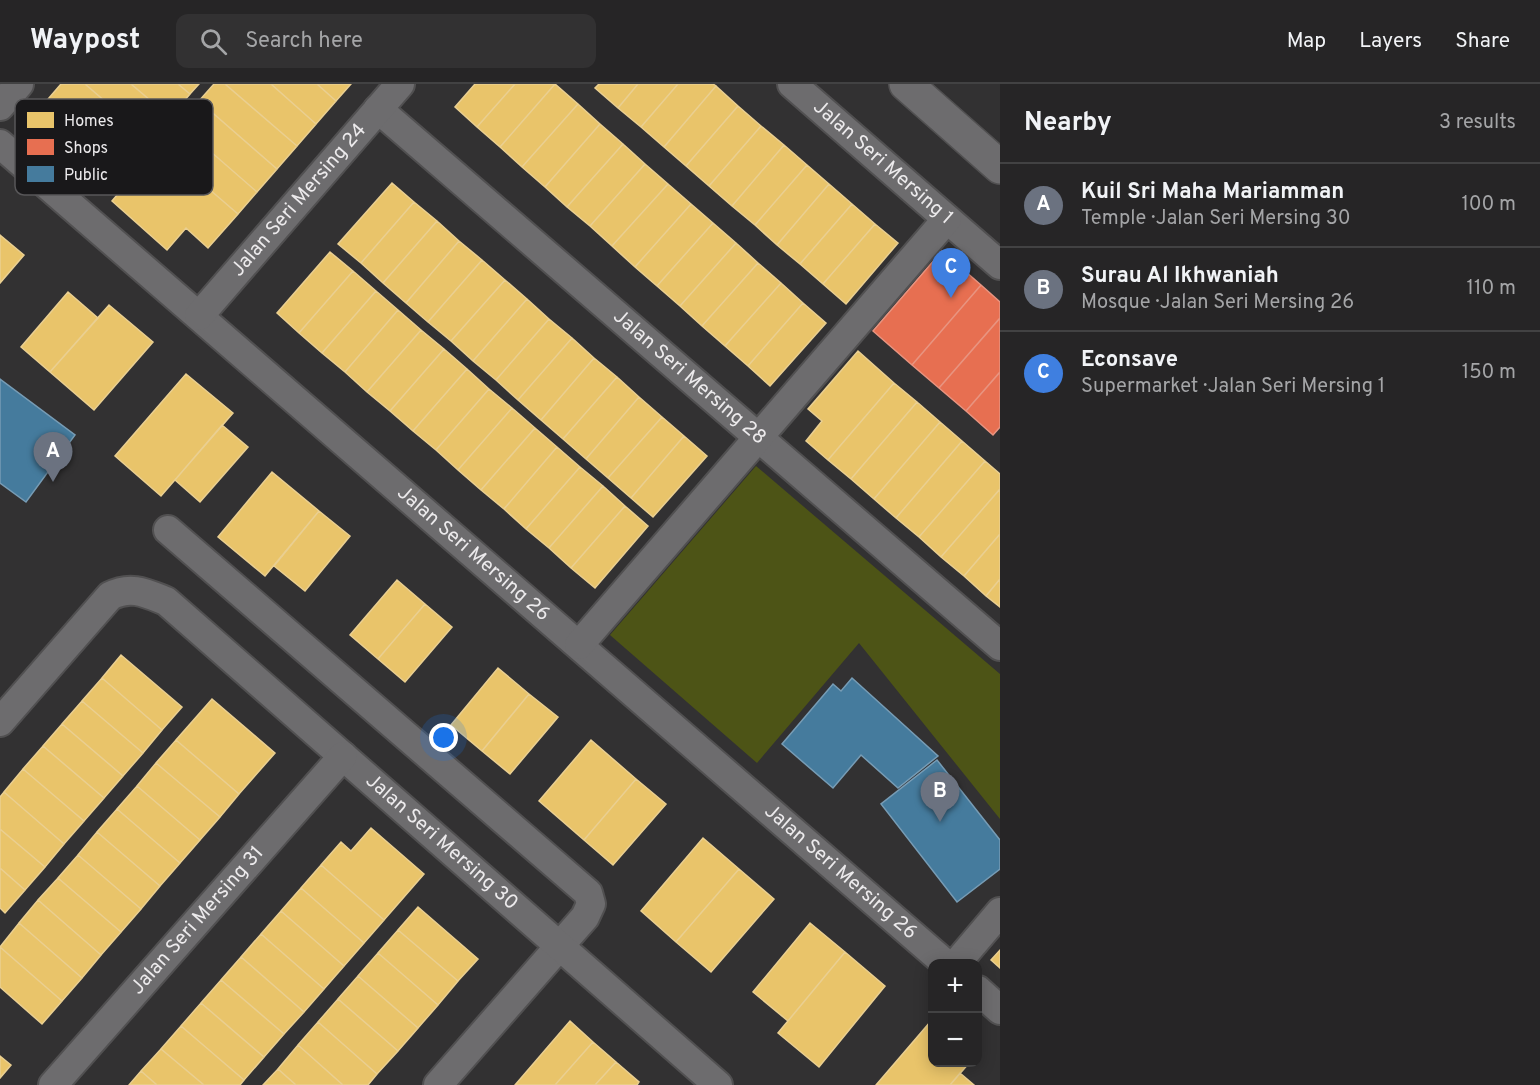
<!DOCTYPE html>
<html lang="en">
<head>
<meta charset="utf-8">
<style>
  :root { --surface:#262526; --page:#323132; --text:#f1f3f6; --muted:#a4a5a7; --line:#424243; --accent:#aba9ab }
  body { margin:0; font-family:Overpass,sans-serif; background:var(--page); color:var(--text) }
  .controls { position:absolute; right:18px; bottom:18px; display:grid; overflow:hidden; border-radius:12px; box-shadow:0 3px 15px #0003 }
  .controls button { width:54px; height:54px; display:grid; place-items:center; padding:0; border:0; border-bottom:2px solid var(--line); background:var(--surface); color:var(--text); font:30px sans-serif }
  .you { position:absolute; left:444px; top:654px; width:21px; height:21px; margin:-15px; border:4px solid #fff; border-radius:50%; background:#1a73e8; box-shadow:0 0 0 9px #1a73e833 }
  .badge { display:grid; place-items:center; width:39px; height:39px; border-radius:50%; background:var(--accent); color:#fff; font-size:20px; font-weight:700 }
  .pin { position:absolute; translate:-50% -50px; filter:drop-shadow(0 2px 3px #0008) }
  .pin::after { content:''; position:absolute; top:32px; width:21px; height:18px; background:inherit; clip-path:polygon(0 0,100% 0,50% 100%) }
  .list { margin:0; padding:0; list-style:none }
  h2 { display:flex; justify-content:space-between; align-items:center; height:78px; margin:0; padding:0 24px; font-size:26px }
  h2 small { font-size:20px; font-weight:400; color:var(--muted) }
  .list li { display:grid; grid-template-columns:39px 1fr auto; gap:18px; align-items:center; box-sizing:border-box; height:84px; padding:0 24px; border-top:2px solid var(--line) }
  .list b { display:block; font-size:22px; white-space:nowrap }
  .list p { margin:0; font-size:20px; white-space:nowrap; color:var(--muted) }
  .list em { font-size:20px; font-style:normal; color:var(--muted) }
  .icon { flex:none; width:33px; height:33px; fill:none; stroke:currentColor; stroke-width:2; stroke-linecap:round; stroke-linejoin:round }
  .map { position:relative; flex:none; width:1000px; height:1001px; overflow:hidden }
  header { display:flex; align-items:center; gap:36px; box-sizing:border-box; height:84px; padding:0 30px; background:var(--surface); border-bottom:2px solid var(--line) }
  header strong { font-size:28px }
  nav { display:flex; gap:33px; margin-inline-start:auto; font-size:21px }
  .search { width:420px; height:54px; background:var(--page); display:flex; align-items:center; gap:15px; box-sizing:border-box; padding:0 21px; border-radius:12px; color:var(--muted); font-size:22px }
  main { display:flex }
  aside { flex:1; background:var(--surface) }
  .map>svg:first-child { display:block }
  .green { fill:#4d5416 }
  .homes { fill:#e9c46a; stroke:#eacf91; stroke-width:1.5 }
  .shops { fill:#e76f51; stroke:#e89480; stroke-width:1.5 }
  .public { fill:#457b9d; stroke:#779cb5; stroke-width:1.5 }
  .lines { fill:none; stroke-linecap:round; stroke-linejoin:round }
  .minor-casing { stroke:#515051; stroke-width:32 }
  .tertiary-casing { stroke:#515051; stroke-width:36 }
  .minor { stroke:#6d6c6e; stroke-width:28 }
  .tertiary { stroke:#6d6c6e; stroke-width:33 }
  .labels { text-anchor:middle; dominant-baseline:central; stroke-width:6; stroke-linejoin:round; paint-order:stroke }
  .street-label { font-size:20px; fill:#eceaec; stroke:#19181a }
  .key { fill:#19181a; stroke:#585759; stroke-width:1.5 }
  .key-label { font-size:16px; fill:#eceaec }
</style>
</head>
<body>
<header>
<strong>Waypost</strong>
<div class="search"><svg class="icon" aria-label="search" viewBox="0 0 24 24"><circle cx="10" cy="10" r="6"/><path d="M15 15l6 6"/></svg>Search here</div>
<nav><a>Map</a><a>Layers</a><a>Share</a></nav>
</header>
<main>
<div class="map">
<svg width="1000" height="1001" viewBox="0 0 1000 1001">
  <rect width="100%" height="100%" fill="#323132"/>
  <path class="green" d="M756,382l244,208v145l-141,-176 -102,120 -147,-128z"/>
  <path class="homes" d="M61,0h24l65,56 -28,33 -79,-68z
    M85,0h46l39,33 -20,23z
    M131,0h47l12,10 -20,23z
    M178,0h21l-9,10z
    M214,0h11l72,62 -20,23 -78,-68z
    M225,0h46l45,40 -19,22z
    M271,0h46l19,17 -20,23z
    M317,0h34l-15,17z
    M475,0h40l-38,43 -22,-20z
    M515,0h40l-55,63 -23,-20z
    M555,0l23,20 -56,63 -22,-20z
    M599,0h39l-20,24 -23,-20z
    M638,0h40l-37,43 -23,-19z
    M678,0h35l3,2 -52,61 -23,-20z
    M716,2l22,20 -52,60 -22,-19z
    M199,17l78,68 -20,23 -78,-68z
    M578,20l22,20 -55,63 -23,-20z
    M738,22l23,20 -52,60 -23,-20z
    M179,40l78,68 -19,22 -79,-68z
    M600,40l23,20 -56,63 -22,-20z
    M761,42l23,19 -52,61 -23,-20z
    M623,60l22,20 -55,62 -23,-19z
    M784,61l23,20 -52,60 -23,-19z
    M159,62l79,68 -30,34 -22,-20 -19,22 -55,-49z
    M645,80l23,20 -56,62 -22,-20z
    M807,81l22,19 -52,61 -22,-20z
    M392,99l22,19 -53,61 -23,-19z
    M668,100l23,20 -56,63 -23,-21z
    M829,100l23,20 -52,60 -23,-19z
    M414,118l23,19 -54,62 -22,-20z
    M691,120l22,19 -56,63 -22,-19z
    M852,120l23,20 -52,60 -23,-20z
    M437,137l22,20 -53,62 -23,-20z
    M713,139l23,20 -56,63 -23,-20z
    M875,140l23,19 -52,61 -23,-20z
    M0,151l24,20 -24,28z
    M459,157l23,19 -54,62 -22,-19z
    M736,159l22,20 -56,63 -22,-20z
    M330,168l23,19 -54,62 -22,-20z
    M482,176l23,20 -54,61 -23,-19z
    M758,179l23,20 -56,63 -23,-20z
    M353,187l23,20 -54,62 -23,-20z
    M505,196l22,19 -54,62 -22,-20z
    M781,199l22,20 -55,63 -23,-20z
    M376,207l22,19 -53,62 -23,-19z
    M68,208l30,26 -48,54 -29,-25z
    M527,215l22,20 -53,61 -23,-19z
    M803,219l23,20 -56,63 -22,-20z
    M109,221l44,37 -59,68 -44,-38z
    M398,226l23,20 -54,62 -22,-20z
    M549,235l23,19 -54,62 -22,-20z
    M421,246l23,19 -54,62 -23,-19z
    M572,254l22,20 -53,62 -23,-20z
    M444,265l23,20 -54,62 -23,-20z
    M858,267l36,32 -66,77 -22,-19 16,-20 -14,-12z
    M594,274l23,19 -54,62 -22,-19z
    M467,285l22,20 -53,61 -23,-19z
    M186,290l47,39 -72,83 -46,-40z
    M617,293l22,20 -53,62 -23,-20z
    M894,299l23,19 -66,77 -23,-19z
    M489,305l23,19 -54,62 -22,-20z
    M639,313l23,20 -54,61 -22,-19z
    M917,318l23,20 -66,77 -23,-20z
    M512,324l23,20 -54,62 -23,-20z
    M662,333l22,19 -53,62 -23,-20z
    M940,338l22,19 -66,77 -22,-19z
    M222,341l26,22 -48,55 -25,-22z
    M535,344l22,19 -53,62 -23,-19z
    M684,352l23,20 -54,61 -22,-19z
    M962,357l23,20 -66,76 -23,-19z
    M557,363l23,20 -54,62 -22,-20z
    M985,377l15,13v15l-59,68 -22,-20z
    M580,383l23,19 -54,62 -23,-19z
    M272,388l47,39 -54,65 -47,-39z
    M603,402l22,20 -54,62 -22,-20z
    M1000,405v45l-36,42 -23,-19z
    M625,422l23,20 -53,62 -24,-20z
    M319,427l31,25 -45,55 -31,-25z
    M1000,450v45l-14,17 -22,-20z
    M1000,495v28l-14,-11z
    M397,496l28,24 -47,55 -28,-24z
    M425,520l27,23 -47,55 -27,-23z
    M121,571l61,52 -20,23 -60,-52z
    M498,584l31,26 -47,57 -31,-26z
    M102,594l60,52 -19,23 -61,-52z
    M529,610l29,23 -48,57 -28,-23z
    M212,615l63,54 -36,41 -63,-54z
    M82,617l61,52 -20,23 -61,-52z
    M62,640l61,52 -19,22 -61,-52z
    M176,656l63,54 -19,23 -64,-54z
    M591,656l45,39 -52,61 -45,-39z
    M43,662l61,52 -20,23 -61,-52z
    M156,679l64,54 -20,23 -63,-54z
    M23,685l61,52 -20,23 -60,-52z
    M636,695l30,25 -53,61 -29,-25z
    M137,702l63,54 -20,23 -63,-54z
    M4,708l60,52 -19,23 -45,-38v-32z
    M117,725l63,54 -20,23 -63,-54z
    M371,744l53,46 -40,46 -63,-55 20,-23 10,9z
    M0,745l45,38 -20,23 -25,-22z
    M97,748l63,54 -19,23 -63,-54z
    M703,754l36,31 -63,73 -35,-31z
    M78,771l63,54 -20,23 -63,-54z
    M321,781l63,55 -20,23 -63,-55z
    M0,784l25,22 -20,23 -5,-5z
    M739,785l35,30 -63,73 -35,-30z
    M58,794l63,54 -20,23 -63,-55z
    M301,804l63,55 -20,23 -63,-55z
    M38,816l63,55 -19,23 -63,-55z
    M418,823l60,52 -20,22 -60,-51z
    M281,827l63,55 -20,23 -63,-55z
    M19,839l63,55 -20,23 -62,-54z
    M810,839l35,29 -57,69 -35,-29z
    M398,846l60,51 -20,24 -60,-52z
    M261,850l63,55 -20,23 -63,-55z
    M0,863l62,54 -20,23 -42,-37z
    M1000,866v18l-9,-8z
    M845,868l40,34 -66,81 -41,-34z
    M378,869l60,52 -20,23 -60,-52z
    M241,873l63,55 -20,22 -63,-54z
    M358,892l60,52 -20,23 -60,-52z
    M221,896l63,54 -20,23 -63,-54z
    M338,915l60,52 -21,23 -59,-52z
    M201,919l63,54 -20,23 -63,-54z
    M570,937l23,21 -38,43h-40z
    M931,937l2,41h37l-20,23h-74z
    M318,938l59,52 -9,11h-25l-45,-40z
    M181,942l63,54 -4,5h-36l-43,-36z
    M593,958l23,20 -21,23h-40z
    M298,961l45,40h-47l-18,-16z
    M161,965l43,36h-47l-16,-14z
    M0,972l11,9 -11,13z
    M616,978l23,20 -2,3h-42z
    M278,985l18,16h-33z
    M141,987l16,14h-28z
    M960,989l14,12h-24z"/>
  <path class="shops" d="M942,167l39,34 -69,80 -39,-34z
    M981,201l19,17v16l-61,70 -27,-23z
    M1000,234v54l-34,39 -27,-23z
    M1000,288v55l-7,8 -27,-24z"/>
  <path class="public" d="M0,295l75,56 -49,67 -26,-19z
    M852,594l86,78 -40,32 -37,-33 -28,33 -51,-44 51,-60 8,7z
    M937,676l63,80v29l-43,33 -76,-98z"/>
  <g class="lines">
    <defs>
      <g id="minor">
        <path id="s1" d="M792,0l208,181"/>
        <path d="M0,22l19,-22"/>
        <path id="s2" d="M378,25l622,537"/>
        <path id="s3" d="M0,60l946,820"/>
        <path id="s4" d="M199,232l201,-232"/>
        <path d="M168,446l420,363 3,11 -6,13 -147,168"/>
        <path d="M579,561l368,-426"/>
        <path id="s5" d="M0,638l110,-126c21,-11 36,-3 56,5l552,484"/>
        <path d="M956,880l44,-52"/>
        <path d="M978,906l22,20"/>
        <path id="s6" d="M53,1001l290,-329"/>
      </g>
      <path id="tertiary" d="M906,0l94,83"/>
    </defs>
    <use href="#minor" class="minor-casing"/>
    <use href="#tertiary" class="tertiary-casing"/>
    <use href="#minor" class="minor"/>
    <use href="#tertiary" class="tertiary"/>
  </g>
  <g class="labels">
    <g class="street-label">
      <text stroke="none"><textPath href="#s1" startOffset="120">Jalan Seri Mersing 1</textPath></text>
      <text stroke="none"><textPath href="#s4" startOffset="153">Jalan Seri Mersing 24</textPath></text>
      <text stroke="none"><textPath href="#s2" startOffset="411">Jalan Seri Mersing 28</textPath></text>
      <text stroke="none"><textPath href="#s3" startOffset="626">Jalan Seri Mersing 26</textPath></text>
      <text stroke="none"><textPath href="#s5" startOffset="592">Jalan Seri Mersing 30</textPath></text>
      <text stroke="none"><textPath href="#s3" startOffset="1112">Jalan Seri Mersing 26</textPath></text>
      <text stroke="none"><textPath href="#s6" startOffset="219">Jalan Seri Mersing 31</textPath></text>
    </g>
  </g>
  <rect x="15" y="15" width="198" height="96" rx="9" class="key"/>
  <rect x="27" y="28" width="27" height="16" fill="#e9c46a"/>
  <rect x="27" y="55" width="27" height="16" fill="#e76f51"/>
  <rect x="27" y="82" width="27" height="16" fill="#457b9d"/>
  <g class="key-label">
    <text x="64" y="42">Homes</text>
    <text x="64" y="69">Shops</text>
    <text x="64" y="96">Public</text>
  </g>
</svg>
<div class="controls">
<button>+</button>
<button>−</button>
</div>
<div class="you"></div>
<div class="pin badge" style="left:53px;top:398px;background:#6b7280">A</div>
<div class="pin badge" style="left:940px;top:738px;background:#6b7280">B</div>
<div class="pin badge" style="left:951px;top:214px;background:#3f7fe0">C</div>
</div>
<aside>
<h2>Nearby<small>3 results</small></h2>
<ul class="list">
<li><span class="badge" style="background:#6b7280">A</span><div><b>Kuil Sri Maha Mariamman</b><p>Temple · Jalan Seri Mersing 30</p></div><em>100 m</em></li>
<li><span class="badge" style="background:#6b7280">B</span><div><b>Surau Al Ikhwaniah</b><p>Mosque · Jalan Seri Mersing 26</p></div><em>110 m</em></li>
<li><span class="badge" style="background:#3f7fe0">C</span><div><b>Econsave</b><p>Supermarket · Jalan Seri Mersing 1</p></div><em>150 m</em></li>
</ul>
</aside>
</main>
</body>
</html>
